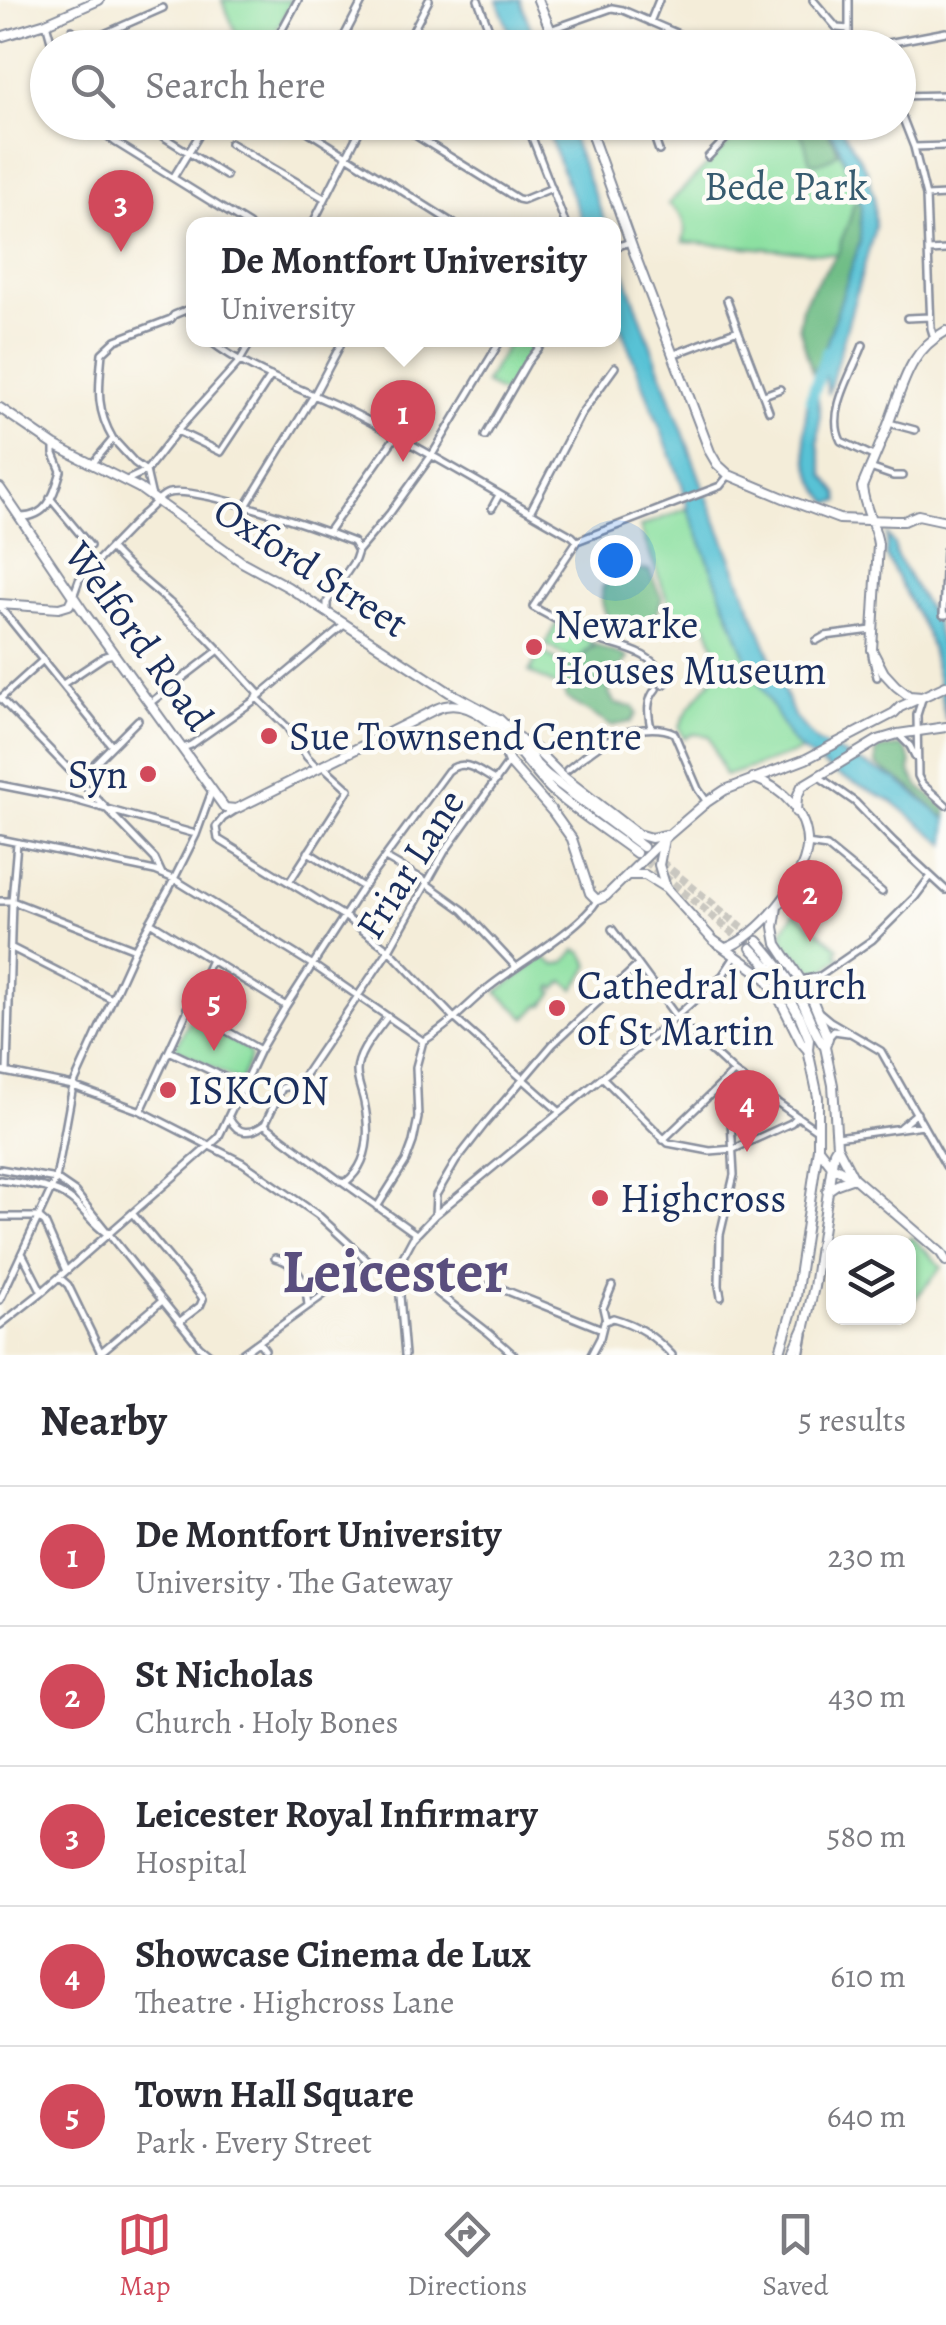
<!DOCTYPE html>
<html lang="en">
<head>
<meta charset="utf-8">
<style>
  :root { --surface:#fff; --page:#f2f2f3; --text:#2b2b33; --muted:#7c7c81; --line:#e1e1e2; --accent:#d1495b }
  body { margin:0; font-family:Alegreya,serif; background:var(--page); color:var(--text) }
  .controls { position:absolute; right:30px; bottom:30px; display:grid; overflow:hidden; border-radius:20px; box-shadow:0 2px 8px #0004 }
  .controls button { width:90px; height:90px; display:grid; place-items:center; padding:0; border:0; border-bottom:2px solid var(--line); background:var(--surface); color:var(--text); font:50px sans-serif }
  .you { position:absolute; left:615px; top:560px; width:35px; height:35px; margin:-25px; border:8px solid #fff; border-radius:50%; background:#1a73e8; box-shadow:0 0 0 15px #1a73e833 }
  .badge { display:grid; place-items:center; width:65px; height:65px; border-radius:50%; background:var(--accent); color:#fff; font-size:32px; font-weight:700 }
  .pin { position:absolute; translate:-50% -82px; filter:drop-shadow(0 2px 5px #0008) }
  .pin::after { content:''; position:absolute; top:52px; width:35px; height:30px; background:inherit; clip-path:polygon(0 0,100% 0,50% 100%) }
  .popup { position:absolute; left:186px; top:217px; width:435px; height:130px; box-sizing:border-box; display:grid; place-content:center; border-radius:20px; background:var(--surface); filter:drop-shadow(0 2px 8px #0005); font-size:32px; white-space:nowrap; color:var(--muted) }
  .popup b { font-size:38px; color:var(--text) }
  .popup::after { content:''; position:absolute; left:50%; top:100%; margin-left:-20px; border:20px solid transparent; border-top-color:var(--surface) }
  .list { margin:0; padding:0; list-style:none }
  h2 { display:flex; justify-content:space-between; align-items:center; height:130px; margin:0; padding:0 40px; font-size:42px }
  h2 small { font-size:32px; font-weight:400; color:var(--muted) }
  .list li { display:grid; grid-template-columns:65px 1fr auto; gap:30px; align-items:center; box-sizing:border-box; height:140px; padding:0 40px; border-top:2px solid var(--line) }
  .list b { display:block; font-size:38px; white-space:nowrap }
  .list p { margin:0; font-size:32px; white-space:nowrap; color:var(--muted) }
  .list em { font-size:32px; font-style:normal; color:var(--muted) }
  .icon { flex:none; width:55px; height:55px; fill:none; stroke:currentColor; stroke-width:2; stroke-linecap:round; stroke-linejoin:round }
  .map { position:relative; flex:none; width:946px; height:1355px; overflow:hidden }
  .search { position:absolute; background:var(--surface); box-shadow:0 2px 8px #0004; left:30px; right:30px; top:30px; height:110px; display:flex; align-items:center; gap:25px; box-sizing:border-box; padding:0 35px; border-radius:55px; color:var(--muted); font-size:38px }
  .sheet { height:830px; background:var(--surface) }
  nav { display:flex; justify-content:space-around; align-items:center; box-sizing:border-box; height:140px; border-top:2px solid var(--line); background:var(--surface); font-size:28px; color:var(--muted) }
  nav a { display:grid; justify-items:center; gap:5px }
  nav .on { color:var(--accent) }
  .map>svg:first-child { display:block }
  .green { fill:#8ce0a1; stroke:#548880; stroke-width:2.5 }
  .forest { fill:#71be87; stroke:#467672; stroke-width:2.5 }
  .water { fill:#59c2d5; stroke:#3a789a; stroke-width:2.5 }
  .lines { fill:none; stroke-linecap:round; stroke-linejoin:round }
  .river { stroke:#59c2d5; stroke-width:12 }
  .primary-tunnel { stroke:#c9c7c0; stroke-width:8; stroke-dasharray:8 4; stroke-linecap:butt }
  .street-casing { stroke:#888e9c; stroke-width:10 }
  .secondary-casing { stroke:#888e9c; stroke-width:12 }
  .primary-casing { stroke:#888e9c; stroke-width:12 }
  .street { stroke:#fff; stroke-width:5 }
  .secondary { stroke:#fff; stroke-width:8 }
  .primary { stroke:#fff; stroke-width:8 }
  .poi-dot { fill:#d1495b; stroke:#fdfcf7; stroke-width:4 }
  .labels { text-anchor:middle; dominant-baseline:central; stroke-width:9; stroke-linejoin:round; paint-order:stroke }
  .park-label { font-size:40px; fill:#375b6f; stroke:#fdfcf7 }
  .street-label { font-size:40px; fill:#1b2f5e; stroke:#fdfcf7 }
  .poi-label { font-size:40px; fill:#1b2f5e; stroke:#fdfcf7; text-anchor:start }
  .town-label { font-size:60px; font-weight:bold; fill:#5a4f7e; stroke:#fdfcf7 }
</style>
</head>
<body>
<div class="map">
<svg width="946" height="1355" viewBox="0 0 946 1355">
  <rect width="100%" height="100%" fill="#fdfcf7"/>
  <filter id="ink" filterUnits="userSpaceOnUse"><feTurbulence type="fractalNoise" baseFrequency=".01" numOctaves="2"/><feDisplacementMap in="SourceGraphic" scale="20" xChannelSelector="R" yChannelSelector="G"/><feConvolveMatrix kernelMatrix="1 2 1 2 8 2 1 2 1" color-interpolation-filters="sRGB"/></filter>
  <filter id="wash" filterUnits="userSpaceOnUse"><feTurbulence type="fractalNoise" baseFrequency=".0048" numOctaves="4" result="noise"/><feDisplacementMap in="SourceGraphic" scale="40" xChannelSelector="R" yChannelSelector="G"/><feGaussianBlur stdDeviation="2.25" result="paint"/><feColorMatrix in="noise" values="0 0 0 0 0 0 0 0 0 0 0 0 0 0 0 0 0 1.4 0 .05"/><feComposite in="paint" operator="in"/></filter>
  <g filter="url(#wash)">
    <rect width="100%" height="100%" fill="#f4edd9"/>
    <path class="green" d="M222,0h70l-24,48 -26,-1z
      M749,123h75l14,23 23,57 -5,53 -173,-14c5,-17 1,-29 -15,-38z
      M510,340h32l-18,23 -19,32 -20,-12z
      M688,508l59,152 43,79 12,12 -77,25 -16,-40 -15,-2 -10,4 -5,-11 10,-19 24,-30 -4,-10 10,-9 -12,-34 -33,-7 -34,-91z
      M556,624l38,19 -15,16 -16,30 -34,-17 12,-21 28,17 5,-7 -29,-17z
      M795,912l44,36 -3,4 4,5 -19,16 -7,-2 -30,-29 -1,-12z
      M576,950l7,3 7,13 -16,23 -10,-8 -7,8 -4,-3 -2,3 3,3 -11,14 -3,-1 -14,13 -29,-26 47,-35 11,8 10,-3z
      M195,1019l53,31 2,8 -10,24 -65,-34 14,-27z
      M912,1237l30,30 -33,39 -1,-64z"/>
    <path class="forest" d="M799,123h22l13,18 4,11c-9,9 -16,12 -28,10 -5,-16 -4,-21 -13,-35z
      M854,202l7,1 -1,39 -38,116 -10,14 -13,-46 3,-18 9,-18 29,-40 1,-9 9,-22z
      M640,570h9l13,29c-16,59 -69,28 -59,-13z
      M597,645c11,8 21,6 31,13l-20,26 2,11 6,9 18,3 3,7 -6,8 -20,4 -45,-28 -3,-9c10,-17 16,-34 34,-44z
      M902,746c8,7 10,16 8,26l9,15 27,22v10l-36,-32 -34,-22v-12l3,-4z"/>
    <path class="water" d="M497,0h23l18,47h-23z
      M544,123h22l40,101h-23z
      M824,123h14l29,48 7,26 1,30 -47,167 -6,-37 38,-115 1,-39 -22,-57z
      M617,253l91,247 86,216 23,26 79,37 50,40v26l-53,-43 -59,-29 -32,-22 -12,-12 -43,-79 -59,-152 -6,-24 -69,-177v-53z
      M814,375l6,38 -2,31 6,31 14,18 2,8 -10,2c-33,-35 -28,-86 -16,-128z
      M887,535l7,9 2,11 39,66 11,43v57l-15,-74 -4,-12 -41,-79z"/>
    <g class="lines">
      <path class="river" d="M811,399l16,-47"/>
    </g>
  </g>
  <g filter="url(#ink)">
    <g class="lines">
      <path class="primary-tunnel" d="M643,847l115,94
        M636,853l115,95"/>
      <defs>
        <path id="street" d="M478,0l18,48
          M813,0l24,28 12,1
          M849,0v37l4,11
          M650,22l9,-22
          M46,23l7,25
          M72,30l8,15
          M550,30l62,-22 11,2 88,38
          M79,45l84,-37
          M272,48l26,-48
          M338,48l25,-48
          M404,48l25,-48
          M861,48l85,-16
          M898,96l48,-1
          M898,106l16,41 12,49 5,132 3,10
          M91,122l24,20 134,83
          M140,122l86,54
          M293,122l163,103
          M394,122l124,77 5,1 29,-12
          M488,122h1
          M526,122l40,103
          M649,122l10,29
          M721,122l11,11
          M590,130l20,-8
          M230,143l94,55
          M914,147l32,-1
          M708,157l34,-35
          M173,178l31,-51 8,-5
          M926,196l20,-1
          M312,225l52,-103
          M613,248l17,-6
          M929,251l17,-1
          M907,318l23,-1
          M738,330l31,81
          M209,340c44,35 100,50 150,76 72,37 142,80 213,120l5,5
          M863,345c-10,27 -37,67 -22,96l34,16
          M672,355l66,-25 -11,-30
          M764,395l16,-6
          M889,423l26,7
          M177,431l44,21 50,-76
          M485,436l42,-73 18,-23
          M113,439l22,24 11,8
          M93,463l20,-24c-18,-31 -14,-52 -11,-86l14,-13 55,-21 3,-4 12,-5 7,4
          M870,468l23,8h10
          M146,471l6,26
          M127,480l19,-9 31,-40 62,-69 13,-22
          M50,498l40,48
          M246,506l68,-111 26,-49
          M492,508l7,-13
          M530,512l51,-98 34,-47
          M19,517c29,1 35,-22 42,-46l-7,-17v-9
          M328,532l68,-96
          M110,548c18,21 39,36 59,54 33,27 61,60 90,92
          M946,550l-3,65h3
          M74,594l5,-14 64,-66c7,-5 16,-17 23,-20 25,-11 157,36 187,48l5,9
          M0,607l112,139
          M327,610v-8l28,-42 3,-9 32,-38 42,-58 69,-115
          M579,632l-46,-25 44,-66 143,-55 9,-11
          M584,635c33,14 65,11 84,46l-5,4
          M816,641l9,-5 47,-6
          M872,655l5,22
          M63,684l42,-28 8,-2
          M256,697l31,30 20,30 11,11
          M0,698l155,161 7,15
          M1,698l42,-38
          M922,699l-5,16 1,61 4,8 24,21
          M150,703l69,-53
          M651,728c-3,-14 -5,-28 5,-39
          M899,735l11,11 6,12
          M183,748l8,-3 61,-43 92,-77
          M323,766l23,21
          M567,770c25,-20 44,-38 76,-41 11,-1 22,-1 31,4l24,56 9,13
          M818,776l37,26 38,39 53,49
          M79,779l59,-59
          M0,785l71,14 121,34
          M234,811l-11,7 -7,9 2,12 126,77 45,34 64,67 107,95
          M0,839l155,32 19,8 139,86 110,76
          M807,844l20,3 55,45
          M308,852l55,35
          M387,859l40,23
          M290,881l59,-92
          M427,884l36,26 53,57
          M0,901h12l123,48
          M150,922l136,84
          M612,929l69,94 53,49 84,59
          M12,948l100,51
          M802,980l18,-4 52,-36 43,-43 16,-21
          M187,1008l73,42
          M818,1011l12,10 51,30 65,115
          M828,1038l6,-7 14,2
          M423,1041c24,-13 44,-36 66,-54 26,-21 95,-61 108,-87
          M169,1051l74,35
          M0,1071l73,15 68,25 102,52 75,52 51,47
          M7,1072l5,-171 5,-58
          M602,1077l66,66 42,8 24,-2 57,-26 6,-6
          M141,1111l70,-151
          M229,1118c9,17 21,17 36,6
          M265,1124l17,-36 14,-3 8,-9 85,-126 56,-99 64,-89
          M265,1125l75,56 6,1c24,-19 24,-52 18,-80 -2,-10 -7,-20 -7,-31 1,-20 19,-38 30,-54
          M900,1127l17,-14
          M837,1137l86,-12
          M663,1140l71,-68
          M0,1169l56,10 19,13 124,154 11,9
          M0,1180c23,4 52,5 70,19 14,10 22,25 36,34
          M343,1182l73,52
          M377,1207l29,-46 7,-19 5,-24 -2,-51 7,-26
          M132,1213l69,83 2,3 -3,7 -21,16
          M435,1215l1,-20 6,-10 14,-24 28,-36 69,-81 85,-79
          M0,1217h38
          M38,1217l7,6 21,48
          M23,1255l19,37
          M275,1258c24,5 31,25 33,47
          M59,1277l9,8 34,70
          M402,1280l8,-3 25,14 54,42 25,22
          M490,1284l112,45
          M721,1297l-2,-11 1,-51 14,-60 -4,-72
          M0,1300l56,-121 17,-93 62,-137 34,-60 27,-54 16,-44
          M606,1321l-3,-13 9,-22
          M0,1325l42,-33 176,-154 42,-88 26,-44 77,-119 85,-116c18,-14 31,1 48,10
          M259,1342l6,8
          M100,1353l62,-52
          M240,1355l129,-93 11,7 17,-1
          M405,1355l-6,-71 3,-4 -5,-12 16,-30 22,-23 237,-195 51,-45 13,-20
          M591,1355l9,-17 4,-16 9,-4c25,7 42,19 59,37
          M800,1355l4,-21"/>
        <path id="secondary" d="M538,0l20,48
          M0,37l46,-14 53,-23
          M587,122l48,133 75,197 7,12 12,11 57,24 53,20 57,2h8l14,-6 28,6
          M0,604l59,4 10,-3 4,-8
          M922,697l-13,-1 -13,-10 -12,-13 -12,-23 6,-106c-3,-20 -14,-36 -16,-57 9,-22 19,-43 27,-65 14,-37 20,-71 57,-91"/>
        <path id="primary" d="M0,408l54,37 85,43 103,74 46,25 161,105 50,27 21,20 16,25 11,11 96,72
          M0,488l83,123 142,197 11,1 200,-100c47,-22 89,58 119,84 25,21 54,40 81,60
          M495,728l14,34 43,49 20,28 18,54 7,7 9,-4 56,-55
          M524,742l11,7 26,26 76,59 14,4 15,-3
          M796,812l1,-15 5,-11 76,-46 20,-6 48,-7
          M629,875h16l21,13
          M777,907l-3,20 3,17 33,50 18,44 -3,9 8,38 4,61 -3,5 -20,136 -9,39 -13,29
          M758,941c17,19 32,38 44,61 8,15 12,32 23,45
          M726,948c32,-11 78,-66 81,-101 2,-33 -25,-60 -54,-69
          M751,948l22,23 27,46 9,22 -1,11 10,47v51l-22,149 -17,58
          M808,1050l-7,-8 -24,-48 -13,-18 -51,-36 -47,-52 -7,-23 5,-26 43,-37 18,-12 81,-31 88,-46 6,-6 46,-21
          M837,1146l16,31
          M818,1148l14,18 22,12 87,75 5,8
          M827,1191l10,-7 17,-6"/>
      </defs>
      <use href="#street" class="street-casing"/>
      <use href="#secondary" class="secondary-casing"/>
      <use href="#primary" class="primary-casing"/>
      <use href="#street" class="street"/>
      <use href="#secondary" class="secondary"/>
      <use href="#primary" class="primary"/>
    </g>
  </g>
  <g class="poi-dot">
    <circle cx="534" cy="647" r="10"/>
    <circle cx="269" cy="736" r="10"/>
    <circle cx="148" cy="774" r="10"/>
    <circle cx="557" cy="1008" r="10"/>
    <circle cx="168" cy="1090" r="10"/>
    <circle cx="600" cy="1198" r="10"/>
  </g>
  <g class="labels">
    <g class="park-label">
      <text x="786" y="186">Bede Park</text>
    </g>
    <g class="street-label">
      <text transform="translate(311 567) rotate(33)">Oxford Street</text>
      <text transform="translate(139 636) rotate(54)">Welford Road</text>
      <text transform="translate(410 864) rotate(-58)">Friar Lane</text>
    </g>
    <g class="poi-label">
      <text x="554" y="624">Newarke<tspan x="554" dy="46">Houses Museum</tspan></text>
      <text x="289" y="736">Sue Townsend Centre</text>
      <text x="128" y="774" text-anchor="end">Syn</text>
      <text x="577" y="985">Cathedral Church<tspan x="577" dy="46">of St Martin</tspan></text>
      <text x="188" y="1090">ISKCON</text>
      <text x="620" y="1198">Highcross</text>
    </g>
    <g class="town-label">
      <text x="395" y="1272">Leicester</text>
    </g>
  </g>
</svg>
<div class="controls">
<button><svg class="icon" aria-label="layers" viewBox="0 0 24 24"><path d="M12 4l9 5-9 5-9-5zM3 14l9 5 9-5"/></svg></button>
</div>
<div class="you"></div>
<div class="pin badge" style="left:403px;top:462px">1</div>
<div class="popup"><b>De Montfort University</b>University</div>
<div class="pin badge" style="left:810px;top:942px">2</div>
<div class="pin badge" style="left:121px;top:252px">3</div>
<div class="pin badge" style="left:747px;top:1152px">4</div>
<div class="pin badge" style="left:214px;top:1051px">5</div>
<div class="search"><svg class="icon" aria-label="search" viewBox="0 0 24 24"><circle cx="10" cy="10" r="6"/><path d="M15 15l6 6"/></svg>Search here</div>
</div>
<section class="sheet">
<h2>Nearby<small>5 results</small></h2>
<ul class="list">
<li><span class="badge">1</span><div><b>De Montfort University</b><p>University · The Gateway</p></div><em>230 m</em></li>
<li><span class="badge">2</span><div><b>St Nicholas</b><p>Church · Holy Bones</p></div><em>430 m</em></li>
<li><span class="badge">3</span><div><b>Leicester Royal Infirmary</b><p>Hospital</p></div><em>580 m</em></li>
<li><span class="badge">4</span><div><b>Showcase Cinema de Lux</b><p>Theatre · Highcross Lane</p></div><em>610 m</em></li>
<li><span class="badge">5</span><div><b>Town Hall Square</b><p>Park · Every Street</p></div><em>640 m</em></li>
</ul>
</section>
<nav>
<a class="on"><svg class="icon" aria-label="map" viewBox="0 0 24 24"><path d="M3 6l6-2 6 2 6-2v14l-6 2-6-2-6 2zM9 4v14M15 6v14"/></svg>Map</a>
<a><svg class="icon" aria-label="directions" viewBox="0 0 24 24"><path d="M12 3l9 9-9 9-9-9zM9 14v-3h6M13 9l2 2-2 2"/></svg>Directions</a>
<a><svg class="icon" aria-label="saved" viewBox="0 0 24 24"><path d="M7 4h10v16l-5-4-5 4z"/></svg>Saved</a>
</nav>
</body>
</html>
